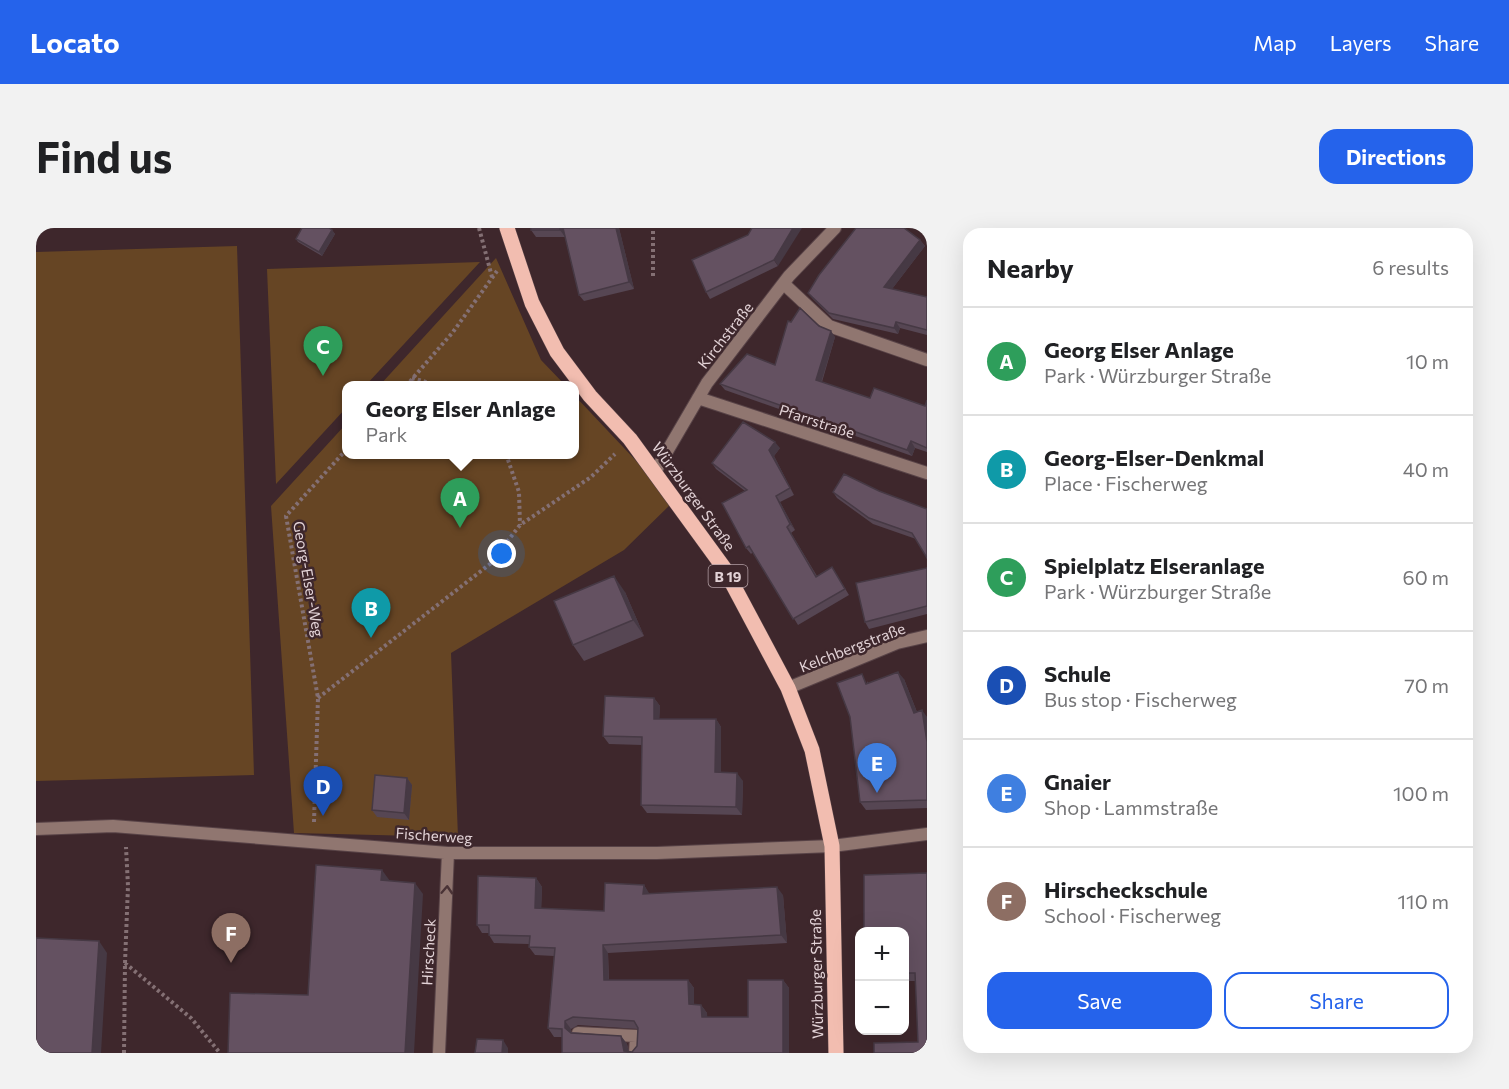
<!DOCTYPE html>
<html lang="en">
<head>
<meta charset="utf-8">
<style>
  :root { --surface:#fff; --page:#f2f2f2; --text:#202124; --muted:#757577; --line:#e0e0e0; --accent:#2563eb }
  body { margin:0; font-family:Commissioner,sans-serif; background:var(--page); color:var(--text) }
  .controls { position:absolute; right:18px; bottom:18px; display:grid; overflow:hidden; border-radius:12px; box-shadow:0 6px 24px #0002 }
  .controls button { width:54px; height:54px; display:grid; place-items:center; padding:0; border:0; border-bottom:2px solid var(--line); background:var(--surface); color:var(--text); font:30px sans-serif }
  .you { position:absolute; left:466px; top:326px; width:21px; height:21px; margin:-15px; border:4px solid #fff; border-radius:50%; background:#1a73e8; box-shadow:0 0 0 9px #1a73e833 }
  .badge { display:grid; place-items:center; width:39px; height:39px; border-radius:50%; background:var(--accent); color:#fff; font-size:20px; font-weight:700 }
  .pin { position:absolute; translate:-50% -50px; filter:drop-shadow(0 2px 3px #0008) }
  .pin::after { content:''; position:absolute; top:32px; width:21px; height:18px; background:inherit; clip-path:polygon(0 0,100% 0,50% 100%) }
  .popup { position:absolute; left:306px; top:153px; width:237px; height:78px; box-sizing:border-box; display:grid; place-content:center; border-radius:12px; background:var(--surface); filter:drop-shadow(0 2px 4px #0005); font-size:20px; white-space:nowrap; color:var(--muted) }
  .popup b { font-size:22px; color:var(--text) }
  .popup::after { content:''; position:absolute; left:50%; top:100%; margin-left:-12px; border:12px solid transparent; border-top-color:var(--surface) }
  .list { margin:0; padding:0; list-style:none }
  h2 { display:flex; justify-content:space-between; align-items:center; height:78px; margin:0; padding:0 24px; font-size:26px }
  h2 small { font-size:20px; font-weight:400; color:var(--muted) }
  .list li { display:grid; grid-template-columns:39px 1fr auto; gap:18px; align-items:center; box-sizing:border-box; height:108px; padding:0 24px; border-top:2px solid var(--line) }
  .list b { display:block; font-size:22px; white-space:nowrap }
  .list p { margin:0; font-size:20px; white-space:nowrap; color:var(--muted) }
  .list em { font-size:20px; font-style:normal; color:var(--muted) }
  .actions { display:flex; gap:12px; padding:18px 24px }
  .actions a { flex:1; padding:14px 0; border:2px solid var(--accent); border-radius:18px; text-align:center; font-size:21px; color:var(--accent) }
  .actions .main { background:var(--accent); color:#fff }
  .map { position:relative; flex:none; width:891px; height:825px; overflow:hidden; border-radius:18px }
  header { display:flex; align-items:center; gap:36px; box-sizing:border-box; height:84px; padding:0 30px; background:var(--accent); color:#fff }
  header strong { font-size:28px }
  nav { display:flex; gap:33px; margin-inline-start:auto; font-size:21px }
  .intro { display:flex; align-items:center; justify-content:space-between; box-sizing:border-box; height:144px; padding:0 36px }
  h1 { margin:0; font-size:42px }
  .button { padding:15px 27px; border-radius:18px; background:var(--accent); color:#fff; font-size:21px; font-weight:700 }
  main { display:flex; gap:36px; padding:0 36px }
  aside { flex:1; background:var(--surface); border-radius:18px; box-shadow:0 6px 24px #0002 }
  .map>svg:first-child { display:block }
  .green { fill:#664524 }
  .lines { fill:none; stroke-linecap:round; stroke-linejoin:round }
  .minor-casing { stroke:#584347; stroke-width:14 }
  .primary-casing { stroke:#584347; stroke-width:16 }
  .path { stroke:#847074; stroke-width:4; stroke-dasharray:3 3; stroke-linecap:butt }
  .minor { stroke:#907670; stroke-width:12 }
  .primary { stroke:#f2bdb0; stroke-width:15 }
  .wall { fill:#564653; fill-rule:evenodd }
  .shaded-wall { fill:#463944 }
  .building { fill:#645161; stroke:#463944; stroke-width:1.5; fill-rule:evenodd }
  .oneway { stroke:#4a3336 }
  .labels { text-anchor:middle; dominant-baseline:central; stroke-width:5; stroke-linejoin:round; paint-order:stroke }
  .shield { fill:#3e272c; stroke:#b29fa4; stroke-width:1.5 }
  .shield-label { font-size:14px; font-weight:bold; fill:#e3d3d7 }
  .street-label { font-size:15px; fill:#e3d3d7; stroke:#3e272c }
</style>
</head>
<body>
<header>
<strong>Locato</strong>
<nav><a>Map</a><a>Layers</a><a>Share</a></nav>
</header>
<div class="intro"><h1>Find us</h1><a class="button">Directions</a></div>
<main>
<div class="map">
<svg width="891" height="825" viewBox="0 0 891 825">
  <rect width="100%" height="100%" fill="#3e272c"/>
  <path class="green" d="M201,18l17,529 -218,6v-529z
    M460,30l45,102 24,25h-185z
    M444,34l-114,123 -20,1v22l-70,76 -9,-215z
    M538,167l100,106 -50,49 -173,103 7,184 -164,-4 -23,-327 75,-82v30h228z"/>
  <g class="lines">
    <defs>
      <path id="minor" d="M748,56l45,42 98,34
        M662,170l229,75
        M619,244l52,-89 82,-107 46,-48
        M752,460l109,-45 30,-7
        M0,601l77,-3 335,27h209l175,-7 95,-12
        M542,805l58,3 -1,17
        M403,825l9,-200"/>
      <path id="primary" d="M471,0l25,75 25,49 33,44 40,43 94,129 64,120 24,62 20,96 4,207"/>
    </defs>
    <use href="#minor" class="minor-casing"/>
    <use href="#primary" class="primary-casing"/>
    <path class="path" d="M443,0l13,49
      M617,48v-48
      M376,150l28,8
      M370,158l47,-54 44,-61
      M470,226l13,38 1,33
      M282,470l172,-134 30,-39 71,-48 24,-23
      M278,594l4,-124 -32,-182 60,-66
      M89,735l3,-77 -2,-39
      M88,825l1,-90 66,55 29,35"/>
    <use href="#minor" class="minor"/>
    <use href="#primary" class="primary"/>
  </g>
  <path class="wall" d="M495,0h88l15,61 -50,12 -5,-6 -14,-58h-29l-5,-7z
    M716,0l26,38 -68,33 -4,-7 42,-57z
    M296,2l3,4 -13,22 -24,-14 -2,-3z
    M884,12l5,6 -33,43 35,8v38l-27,-7 -2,6 -65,-15 -20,-20 -5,-6z
    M783,98l16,11 -13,45 48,16 55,8 2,-6v52l-12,-4 -3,8 -187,-66 -5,-6 55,-19z
    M744,220l-6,8 20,39 -14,7 15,28 -4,3 26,43 15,-9 17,28 -51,30 -45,-73 -2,2 -5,-6 -1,-57 -29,-22 -4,-6z
    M843,263l48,18 -11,30 -43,-15 -36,-26 -4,-6z
    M891,340v46l-58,15 -4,-7z
    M589,364l19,44 -60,25 -11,-16z
    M868,451l13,33 10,5v91l-61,2 -6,-8 7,-121 1,2z
    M618,470l6,8 -1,13h57l5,8v45l22,9 -1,34 -95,-2 -6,-8 1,-60 -33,-1 -6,-8z
    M371,550l5,7 -3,35 -32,-3 -5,-7z
    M891,645v180l-9,-11 -2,-61h-12v-49z
    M500,650l6,9 -1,22 63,2 40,-26 5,9 134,1 4,48 -179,10 1,27h79l6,8v16l7,1 6,8v4h41l35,-37 6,8v65h-227v-16h-8l-6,-9 6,-72 -19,-1 -6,-8v-3l-35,-1 -5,-8v-2h-7l-5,-8zM542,797l60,4 -1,17 -5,6h-3l-2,-8 -6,-8 -50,-4v-3z"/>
  <path class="shaded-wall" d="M524,0h5v9l-5,-7z
    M580,0h3l15,61 -5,-7z
    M757,0h9l-24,38 -4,-6z
    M296,2l3,4 -13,22 -3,-4z
    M884,12l5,6 -36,47 -5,-6z
    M860,94l4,6 -2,6 -4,-6z
    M795,103l4,6 -15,49 -4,-6z
    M875,213l4,7 -3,8 -5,-6z
    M739,214l5,6 -6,8 20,39 -25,-45z
    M740,268l4,6 15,28 -5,-6z
    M578,348l11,16 19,44 -11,-16z
    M862,444l6,7 16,41 -6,-7z
    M618,470l6,8 -1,21 -5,-8z
    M886,482l5,7v25z
    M680,491l5,8v53l-6,-8z
    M701,545l6,8 -1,34 -6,-8z
    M371,550l5,7 -3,35 -5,-7z
    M346,642l8,11 -9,-1z
    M500,650l6,9 -1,30 -6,-9z
    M379,655l8,11 -9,159h-9z
    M608,657l5,8v10l-6,-9z
    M741,659l6,8 4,48 -6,-8z
    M63,713l8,12 -6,100h-9z
    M567,717l5,8 1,35 -5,-8z
    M652,752l6,8v24l-5,-8z
    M747,752l6,8v65h-6z
    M665,777l6,8 1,12 -6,-8z
    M529,793l6,8 -1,7 -5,-8z
    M585,808l6,8 2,9 -5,-2z
    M467,812l5,8v5h-6z"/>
  <path class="building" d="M266,0h27l3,2 -13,22 -23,-13z
    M495,0h29v2h-29z
    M527,0h53l13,54 -50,13z
    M716,0h41l-19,32 -68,32 -14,-32 56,-25z
    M820,0h48l16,12 -36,47 43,10v33l-31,-8 -2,6 -65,-15 -21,-20 11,-18z
    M764,80l19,18 12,5 -15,49 54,18 4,-10 51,18 2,-6v48l-16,-7 -4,9 -187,-66 27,-30 28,11 13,-44 3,1z
    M707,194l32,20 -6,8 21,38 -14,8 14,28 -3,3 29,50 16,-10 13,22 -52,30 -44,-73 -3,2 -24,-45 25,-13 -35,-27z
    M808,246l35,17 48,18v49l-15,-25 -43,-15 -36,-26z
    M891,340v38l-62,16 -9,-39z
    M578,348l19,44 -60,25 -19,-44z
    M862,444l16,41 8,-3 5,32v58l-67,2 -10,-85 -13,-34 25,-9 4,10z
    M569,468l49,2v21h62l-1,53 22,1 -1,34 -95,-2 1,-68 -39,-1z
    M339,547l32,3 -3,35 -32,-3z
    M280,637l66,5 -1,10 34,3 -10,170h-177l2,-60 78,2z
    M891,645v180h-53v-10l44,-1 -3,-69h-11v-41h-40v-57z
    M442,648l58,2 -1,30 69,3 1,-28 39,2 -1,9 134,-7 4,48 -178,10 1,35h84l1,24 12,1 1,12h46v-37h35v73h-221v-24l-14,-1 7,-80 -26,-1 1,-11 -41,-1v-10h-12zM537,789l61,4 4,7 -1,18 -5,6 -8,-1 -3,-15 -50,-3 -6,-5v-7z
    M0,710l63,3 -7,112h-56z
    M441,811l26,1 -1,13h-27z"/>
  <defs><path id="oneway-chevron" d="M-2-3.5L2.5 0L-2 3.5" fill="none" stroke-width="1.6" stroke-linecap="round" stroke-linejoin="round" transform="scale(1.5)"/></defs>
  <use class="oneway" href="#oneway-chevron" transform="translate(411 662) rotate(-87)"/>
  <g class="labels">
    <rect class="shield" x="672.5" y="337" width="39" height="22" rx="4.5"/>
    <g class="shield-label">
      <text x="692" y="348">B 19</text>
    </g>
    <g class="street-label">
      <text transform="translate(689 107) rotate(-52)">Kirchstraße</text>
      <text transform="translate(781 193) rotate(18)">Pfarrstraße</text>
      <text transform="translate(658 268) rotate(54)">Würzburger Straße</text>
      <text transform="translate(273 351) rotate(80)">Georg-Elser-Weg</text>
      <text transform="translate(816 419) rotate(-21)">Kelchbergstraße</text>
      <text transform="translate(398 607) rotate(4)">Fischerweg</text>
      <text transform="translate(392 724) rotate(-87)">Hirscheck</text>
      <text transform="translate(780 746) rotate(-91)">Würzburger Straße</text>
    </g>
  </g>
</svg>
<div class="controls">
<button>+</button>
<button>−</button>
</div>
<div class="you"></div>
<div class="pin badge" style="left:424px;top:300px;background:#2e9e5b">A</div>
<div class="popup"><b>Georg Elser Anlage</b>Park</div>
<div class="pin badge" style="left:335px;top:410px;background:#0f9aa8">B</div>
<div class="pin badge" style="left:287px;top:148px;background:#2e9e5b">C</div>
<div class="pin badge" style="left:287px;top:588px;background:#1a4fb4">D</div>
<div class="pin badge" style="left:841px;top:565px;background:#3f7fe0">E</div>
<div class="pin badge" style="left:195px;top:735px;background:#8d6e63">F</div>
</div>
<aside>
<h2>Nearby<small>6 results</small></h2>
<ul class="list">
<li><span class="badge" style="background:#2e9e5b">A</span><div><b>Georg Elser Anlage</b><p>Park · Würzburger Straße</p></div><em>10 m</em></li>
<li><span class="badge" style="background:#0f9aa8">B</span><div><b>Georg-Elser-Denkmal</b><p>Place · Fischerweg</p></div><em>40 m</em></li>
<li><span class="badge" style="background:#2e9e5b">C</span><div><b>Spielplatz Elseranlage</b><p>Park · Würzburger Straße</p></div><em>60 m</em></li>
<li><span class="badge" style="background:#1a4fb4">D</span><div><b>Schule</b><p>Bus stop · Fischerweg</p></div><em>70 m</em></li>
<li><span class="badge" style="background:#3f7fe0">E</span><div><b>Gnaier</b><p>Shop · Lammstraße</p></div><em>100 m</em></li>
<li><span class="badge" style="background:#8d6e63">F</span><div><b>Hirscheckschule</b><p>School · Fischerweg</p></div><em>110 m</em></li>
</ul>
<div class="actions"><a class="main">Save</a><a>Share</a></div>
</aside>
</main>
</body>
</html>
